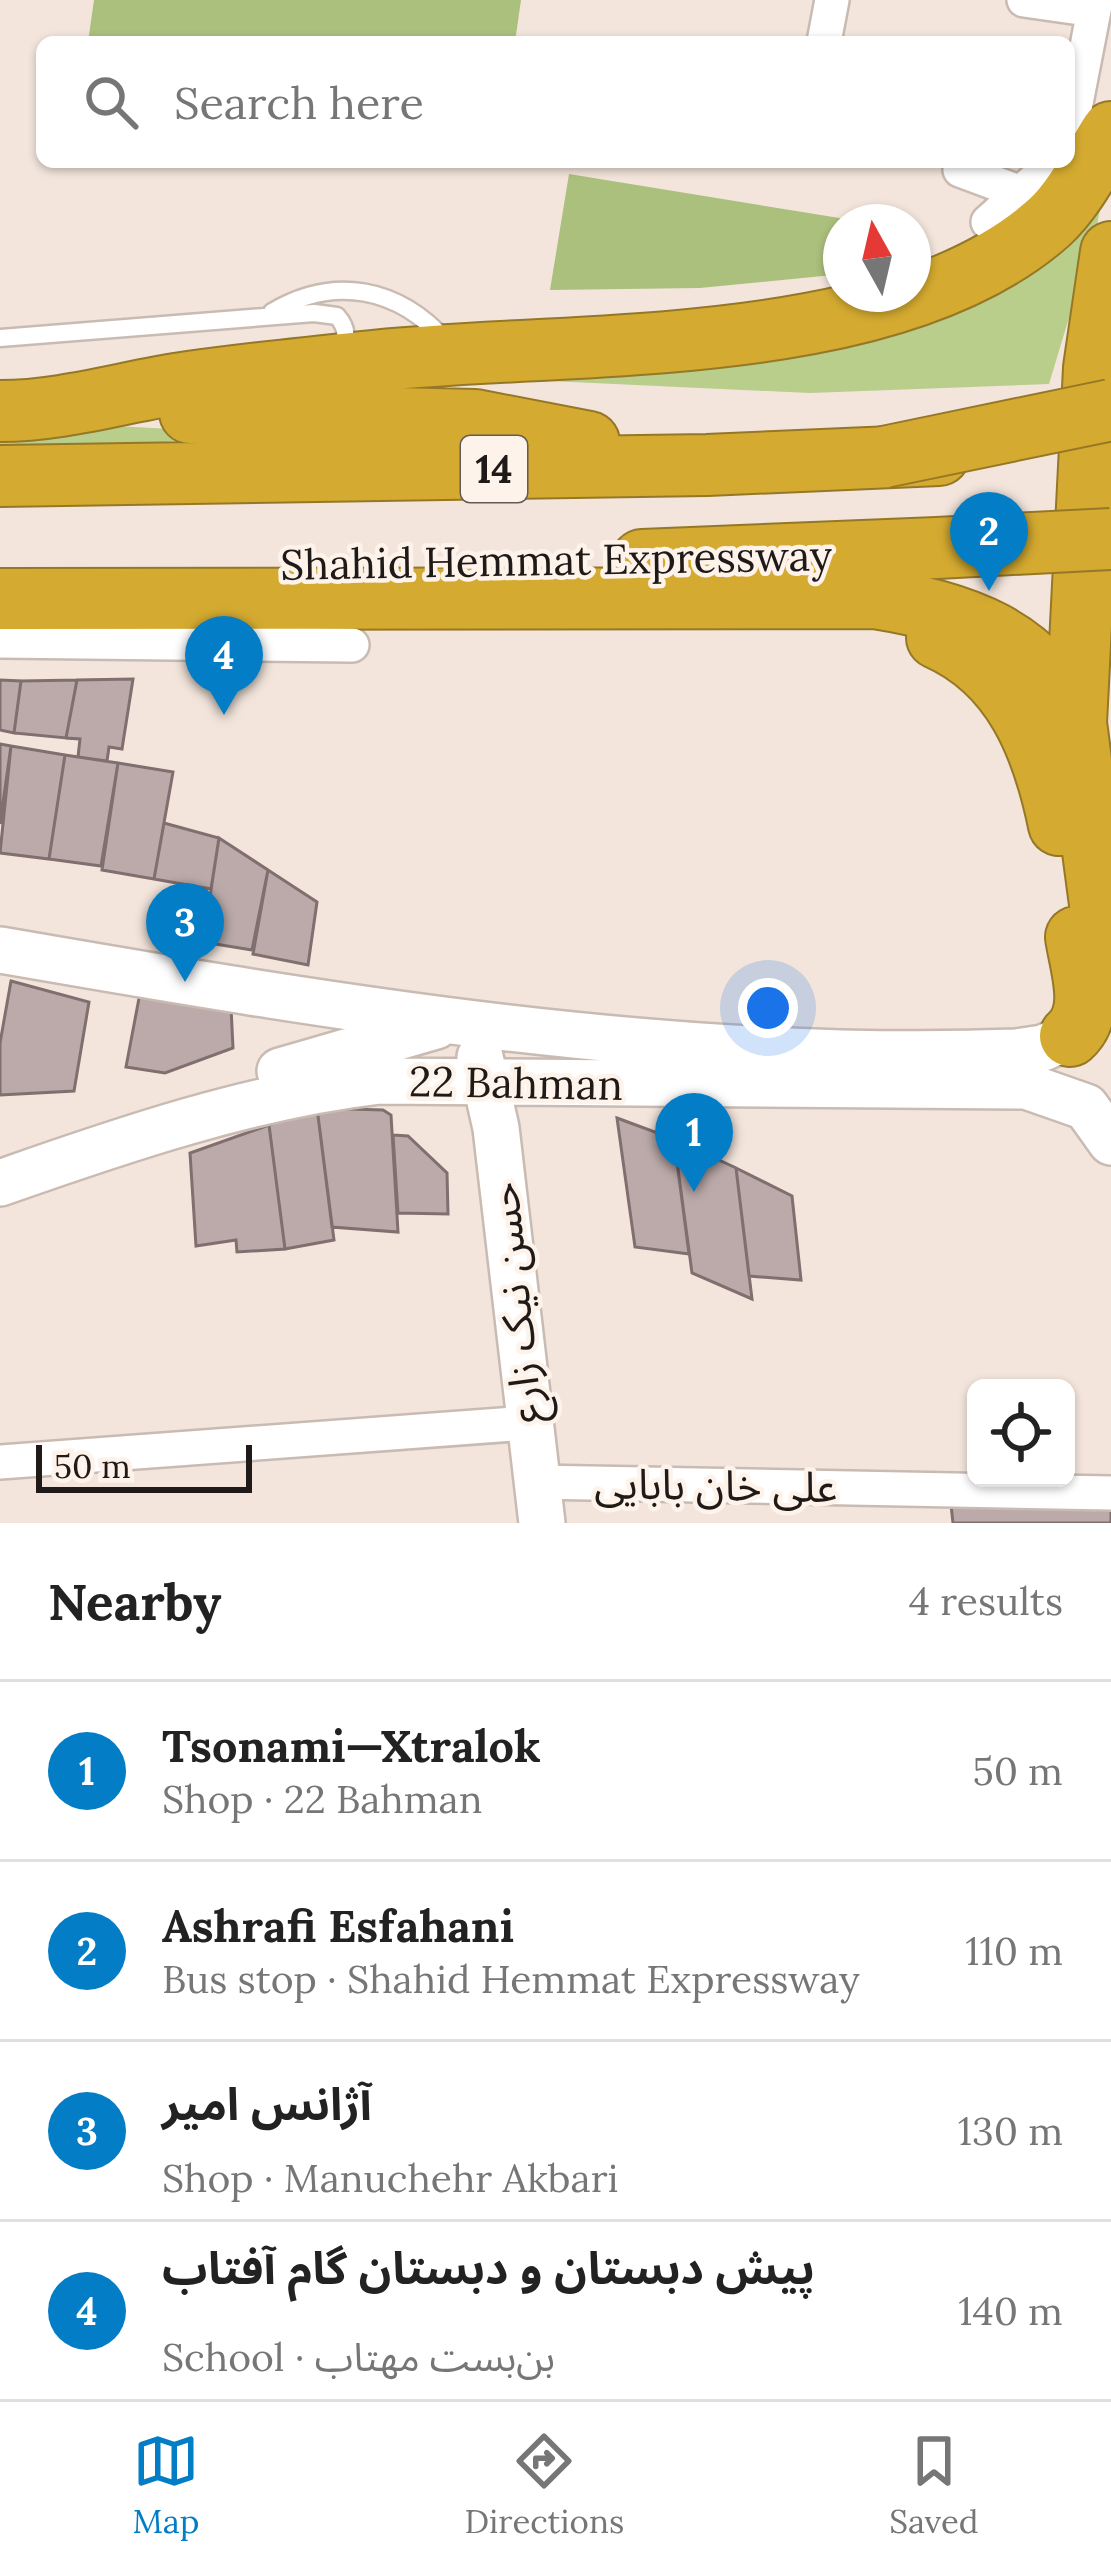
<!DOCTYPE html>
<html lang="en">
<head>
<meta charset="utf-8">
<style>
  :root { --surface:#fff; --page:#f2f2f2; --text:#222; --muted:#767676; --line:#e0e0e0; --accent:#037dc6 }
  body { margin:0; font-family:Lora,"Noto Sans Arabic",serif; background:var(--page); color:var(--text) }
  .controls { position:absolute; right:36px; bottom:36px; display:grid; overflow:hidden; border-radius:18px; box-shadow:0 3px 9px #0004 }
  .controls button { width:108px; height:108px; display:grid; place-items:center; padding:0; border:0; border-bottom:3px solid var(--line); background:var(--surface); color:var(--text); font:60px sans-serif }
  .compass { position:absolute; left:823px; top:204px; width:108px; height:108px; border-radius:50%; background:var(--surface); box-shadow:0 3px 9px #0004; rotate:352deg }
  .scale { position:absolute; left:36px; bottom:30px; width:216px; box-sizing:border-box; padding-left:12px; border:6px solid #1f1a17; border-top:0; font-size:33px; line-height:42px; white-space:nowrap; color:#1f1a17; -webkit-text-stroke:9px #fef3eb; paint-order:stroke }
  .you { position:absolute; left:768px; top:1008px; width:42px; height:42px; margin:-30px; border:9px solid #fff; border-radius:50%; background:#1a73e8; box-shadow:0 0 0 18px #1a73e833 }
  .badge { display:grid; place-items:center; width:78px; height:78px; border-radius:50%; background:var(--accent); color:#fff; font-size:39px; font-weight:700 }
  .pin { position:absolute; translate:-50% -99px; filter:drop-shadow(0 3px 6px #0008) }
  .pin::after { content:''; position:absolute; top:63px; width:42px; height:36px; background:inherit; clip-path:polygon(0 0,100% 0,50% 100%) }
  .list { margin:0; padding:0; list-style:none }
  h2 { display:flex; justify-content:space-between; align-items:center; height:156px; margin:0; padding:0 48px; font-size:51px }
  h2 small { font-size:39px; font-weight:400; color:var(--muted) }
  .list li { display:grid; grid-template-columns:78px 1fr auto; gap:36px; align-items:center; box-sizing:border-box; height:180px; padding:0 48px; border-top:3px solid var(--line) }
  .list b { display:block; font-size:45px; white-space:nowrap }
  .list p { margin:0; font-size:39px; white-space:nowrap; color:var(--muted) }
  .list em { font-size:39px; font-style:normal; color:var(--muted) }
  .icon { flex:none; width:66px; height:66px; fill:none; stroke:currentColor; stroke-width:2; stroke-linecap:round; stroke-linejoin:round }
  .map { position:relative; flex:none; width:1111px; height:1523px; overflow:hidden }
  .search { position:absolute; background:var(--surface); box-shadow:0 3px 9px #0004; left:36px; right:36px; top:36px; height:132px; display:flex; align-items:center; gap:30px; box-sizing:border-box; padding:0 42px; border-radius:18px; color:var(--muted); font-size:45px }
  .sheet { height:876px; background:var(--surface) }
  nav { display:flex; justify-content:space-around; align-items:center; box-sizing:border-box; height:168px; border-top:3px solid var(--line); background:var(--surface); font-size:33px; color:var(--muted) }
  nav a { display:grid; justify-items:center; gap:6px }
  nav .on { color:var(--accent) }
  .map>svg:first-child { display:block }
  .green { fill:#b9ce8b }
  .forest { fill:#abc07c }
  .building { fill:#bbaaa9; stroke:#7f6f6e; stroke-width:3 }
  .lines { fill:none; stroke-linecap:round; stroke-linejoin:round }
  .lane-casing { stroke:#c9bbb2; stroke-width:21 }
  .street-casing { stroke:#c9bbb2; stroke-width:38 }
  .secondary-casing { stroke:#c9bbb2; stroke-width:50 }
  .highway-casing { stroke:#957827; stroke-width:64 }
  .lane { stroke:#fff; stroke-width:16 }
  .street { stroke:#fff; stroke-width:33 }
  .secondary { stroke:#fff; stroke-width:45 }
  .highway { stroke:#d4aa30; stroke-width:60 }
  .highway-bridge-casing { stroke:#957827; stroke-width:64; stroke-linecap:butt }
  .highway-bridge { stroke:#d4aa30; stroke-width:60 }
  .labels { text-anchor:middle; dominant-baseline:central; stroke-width:9; stroke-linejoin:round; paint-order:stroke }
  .shield { fill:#fef3eb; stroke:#625b57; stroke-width:3 }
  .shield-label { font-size:39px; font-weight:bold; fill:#1f1a17 }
  .street-label { font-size:42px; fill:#1f1a17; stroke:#fef3eb }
</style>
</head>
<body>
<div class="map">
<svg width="1111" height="1523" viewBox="0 0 1111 1523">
  <rect width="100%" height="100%" fill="#f3e5dc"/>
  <path class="green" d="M1109,164l-12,61 -48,159 -239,9 -260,-12 -184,7 449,-56z
    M115,426l352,19 -467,8v-26z"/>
  <path class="forest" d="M94,0h427l-6,42h-427z
    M569,174l295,48h-23v51l-8,2 -133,13 -150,2z"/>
  <path class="building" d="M133,679l-11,70 -13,-2 -2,14 -29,-4 2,-18 -14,-1 11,-58z
    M0,680l21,1 -7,52 -14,-3z
    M77,680l-11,58 -52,-5 7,-52z
    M0,744l11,2 -11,78z
    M11,746l54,9 -16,104 -49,-6z
    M65,755l53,8 -17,103 -52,-7z
    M118,763l55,9 -19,107 -52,-9z
    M164,823l55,15 -8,51 -57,-10z
    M219,838l49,32 -16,80 -49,-8z
    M268,870l49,32 -9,63 -55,-11z
    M11,981l78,21 -15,89 -74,4v-52z
    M140,993l91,14 2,41 -68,25 -39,-6z
    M317,1108l17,132 -49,9 -16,-124z
    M317,1108l66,2 8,5 7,117 -66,-5z
    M617,1118l57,21 15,115 -54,-7z
    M269,1125l16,124 -48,3 -1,-12 -40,6 -6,-93z
    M393,1135l15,1 39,37 1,41 -50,-1z
    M674,1139l62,29 16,131 -60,-26z
    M736,1168l56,28 9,84 -52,-4z
    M951,1505l160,5v13h-158z"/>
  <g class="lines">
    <defs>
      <path id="lane" d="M272,312c62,-37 126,-25 175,30
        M0,338l314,-25 23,3c11,13 11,22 0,35"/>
      <path id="street" d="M1024,0l70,10
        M824,42l8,-42
        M1069,139l27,-139
        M960,170l64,24
        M988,222l67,-60
        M0,641l352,4
        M0,1462l528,-39
        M536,1482l575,11"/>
      <path id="secondary" d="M0,950c335,58 674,115 1016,102l27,-4 27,-12
        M480,1057l16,71 46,395
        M280,1071l156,-45
        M0,1183c122,-43 251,-87 380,-102l646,5 60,21 25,35"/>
      <path id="highway" d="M1111,252l-17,116 -18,355 35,264
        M0,411c64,0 126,-20 189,-29 57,-8 115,-14 173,-20 201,-23 528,2 687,-140 26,-24 43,-60 62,-90
        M190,413l285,7 114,22
        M0,476l707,-11 232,-10
        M642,560l295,-12
        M0,599l874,-1c87,14 166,38 202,125
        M937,638c77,34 106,109 122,187
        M1070,1036c27,-24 11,-67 6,-99"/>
    </defs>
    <use href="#lane" class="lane-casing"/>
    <use href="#street" class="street-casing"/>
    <use href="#secondary" class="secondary-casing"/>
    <use href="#highway" class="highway-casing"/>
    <use href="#lane" class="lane"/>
    <use href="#street" class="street"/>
    <use href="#secondary" class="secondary"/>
    <use href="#highway" class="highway"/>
    <defs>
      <path id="highway-bridge" d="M884,457l227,-47
        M937,548l174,-9"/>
    </defs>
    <use href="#highway-bridge" class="highway-bridge-casing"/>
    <use href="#highway-bridge" class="highway-bridge"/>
  </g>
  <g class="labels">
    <rect class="shield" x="461" y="436" width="66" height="66" rx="9"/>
    <g class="shield-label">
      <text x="494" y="469">14</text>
    </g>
    <g class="street-label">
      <text transform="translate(556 560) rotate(-1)">Shahid Hemmat Expressway</text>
      <text transform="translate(516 1083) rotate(1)">22 Bahman</text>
      <text transform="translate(515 1303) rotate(-96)">حسن نیک زارع</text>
      <text transform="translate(716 1485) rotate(1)">علی خان بابایی</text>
    </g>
  </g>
</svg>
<div class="controls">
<button><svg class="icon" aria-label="locate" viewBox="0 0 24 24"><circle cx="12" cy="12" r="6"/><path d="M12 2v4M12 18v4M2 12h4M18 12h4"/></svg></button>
</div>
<svg class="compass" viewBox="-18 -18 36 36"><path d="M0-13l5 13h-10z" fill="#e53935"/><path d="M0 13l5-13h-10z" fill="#767676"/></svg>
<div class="scale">50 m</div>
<div class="you"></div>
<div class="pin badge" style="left:694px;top:1192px">1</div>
<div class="pin badge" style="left:989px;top:591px">2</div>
<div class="pin badge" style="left:185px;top:982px">3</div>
<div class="pin badge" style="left:224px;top:715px">4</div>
<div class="search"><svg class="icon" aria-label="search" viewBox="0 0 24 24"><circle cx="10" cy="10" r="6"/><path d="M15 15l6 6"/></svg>Search here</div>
</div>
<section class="sheet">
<h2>Nearby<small>4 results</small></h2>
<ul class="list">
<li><span class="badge">1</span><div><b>Tsonami—Xtralok</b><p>Shop · 22 Bahman</p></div><em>50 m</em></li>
<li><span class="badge">2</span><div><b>Ashrafi Esfahani</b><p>Bus stop · Shahid Hemmat Expressway</p></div><em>110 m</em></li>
<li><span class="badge">3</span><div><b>آژانس امیر</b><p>Shop · Manuchehr Akbari</p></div><em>130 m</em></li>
<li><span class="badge">4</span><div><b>پیش دبستان و دبستان گام آفتاب</b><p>School · بن‌بست مهتاب</p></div><em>140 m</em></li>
</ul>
</section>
<nav>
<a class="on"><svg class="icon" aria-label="map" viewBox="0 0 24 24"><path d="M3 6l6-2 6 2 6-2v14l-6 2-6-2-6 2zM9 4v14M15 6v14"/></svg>Map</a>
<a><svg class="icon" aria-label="directions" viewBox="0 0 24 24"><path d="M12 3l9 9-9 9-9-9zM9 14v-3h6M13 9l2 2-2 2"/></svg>Directions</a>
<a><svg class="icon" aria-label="saved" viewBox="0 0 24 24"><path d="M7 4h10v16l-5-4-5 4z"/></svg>Saved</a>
</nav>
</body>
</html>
